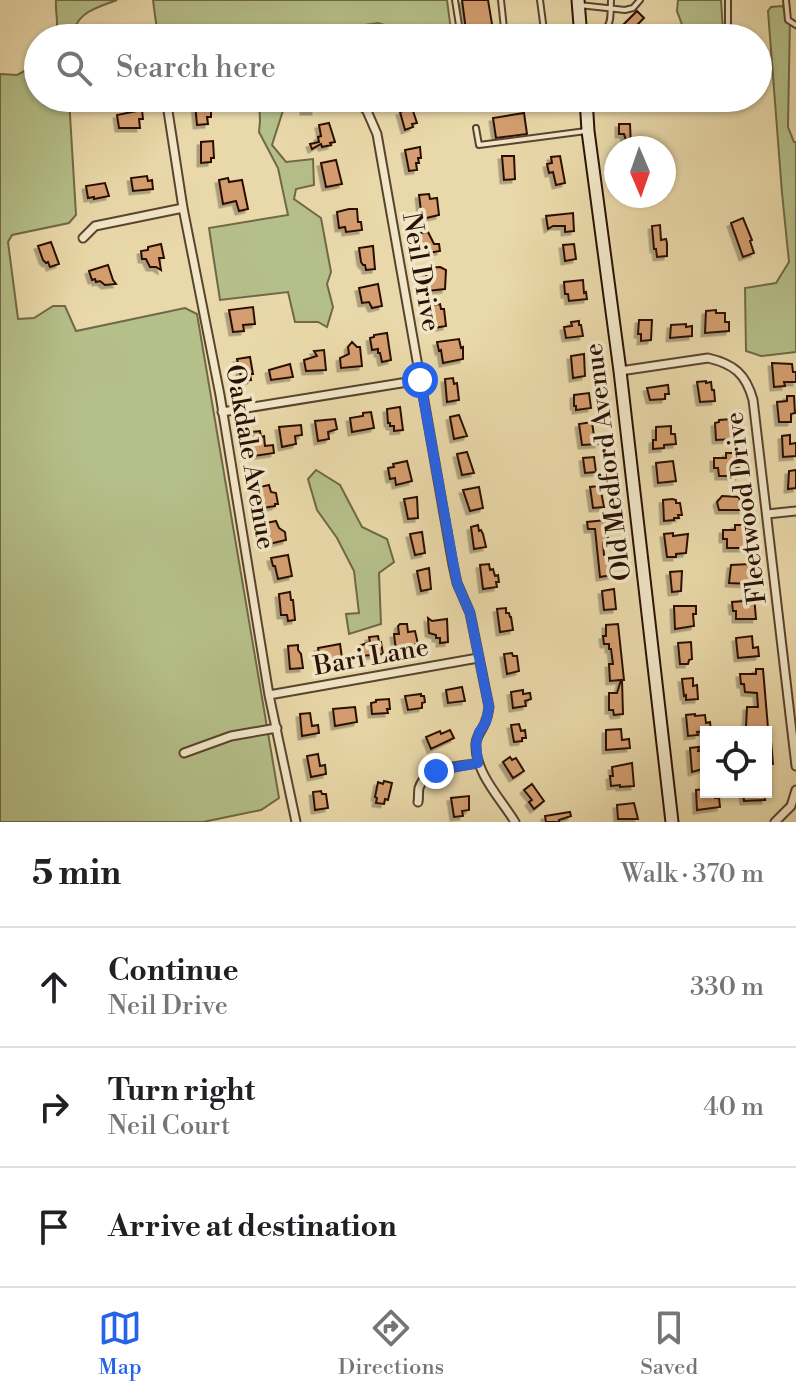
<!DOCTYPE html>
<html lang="en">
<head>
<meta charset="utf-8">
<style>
  :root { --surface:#fff; --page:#f2f2f2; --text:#202124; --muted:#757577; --line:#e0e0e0; --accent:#2563eb }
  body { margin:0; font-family:"Libre Bodoni",serif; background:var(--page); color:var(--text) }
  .controls { position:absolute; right:24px; bottom:24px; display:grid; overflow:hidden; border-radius:0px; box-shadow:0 2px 6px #0004 }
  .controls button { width:72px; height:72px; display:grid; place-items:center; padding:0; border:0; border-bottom:2px solid var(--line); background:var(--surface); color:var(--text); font:40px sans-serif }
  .compass { position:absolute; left:604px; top:136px; width:72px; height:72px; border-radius:50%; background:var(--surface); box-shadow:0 2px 6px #0004; rotate:178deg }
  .stop { position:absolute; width:24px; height:24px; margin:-18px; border:6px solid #2563eb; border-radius:50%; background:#fff }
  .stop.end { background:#2563eb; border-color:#fff; box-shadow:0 2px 8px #0008 }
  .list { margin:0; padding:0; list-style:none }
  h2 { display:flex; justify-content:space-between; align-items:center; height:104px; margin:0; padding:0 32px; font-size:34px }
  h2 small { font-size:26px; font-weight:400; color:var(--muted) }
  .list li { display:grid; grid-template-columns:52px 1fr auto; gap:24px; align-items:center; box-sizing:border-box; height:120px; padding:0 32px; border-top:2px solid var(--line) }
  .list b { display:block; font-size:30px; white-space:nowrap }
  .list p { margin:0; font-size:26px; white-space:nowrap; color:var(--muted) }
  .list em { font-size:26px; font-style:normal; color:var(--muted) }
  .icon { flex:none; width:44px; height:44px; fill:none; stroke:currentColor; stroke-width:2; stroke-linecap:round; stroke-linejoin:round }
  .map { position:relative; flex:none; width:796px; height:822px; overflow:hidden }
  .search { position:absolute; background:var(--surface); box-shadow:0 2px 6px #0004; left:24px; right:24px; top:24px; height:88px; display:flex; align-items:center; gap:20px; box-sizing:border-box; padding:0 28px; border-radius:44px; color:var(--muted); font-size:30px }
  .sheet { height:464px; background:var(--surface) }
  nav { display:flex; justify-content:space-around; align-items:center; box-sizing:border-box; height:112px; border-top:2px solid var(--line); background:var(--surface); font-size:22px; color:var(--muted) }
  nav a { display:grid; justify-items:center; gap:4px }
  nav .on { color:var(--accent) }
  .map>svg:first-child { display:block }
  .green { fill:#b5bf89; stroke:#706847; stroke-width:2 }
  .building { fill:#d49e70; stroke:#2a1105; stroke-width:2; filter:url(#shadow) }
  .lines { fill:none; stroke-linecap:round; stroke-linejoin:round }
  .lane-casing { stroke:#5a432e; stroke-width:8 }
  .street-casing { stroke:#5a432e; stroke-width:11 }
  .secondary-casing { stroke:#2a1105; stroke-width:15 }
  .lane { stroke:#f1e6c7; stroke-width:4 }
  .street { stroke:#f1e6c7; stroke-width:7 }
  .secondary { stroke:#f1e6c7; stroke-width:11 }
  .route { stroke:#2563eb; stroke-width:10 }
  .labels { text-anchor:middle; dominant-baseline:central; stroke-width:7; stroke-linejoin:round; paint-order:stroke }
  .street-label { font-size:26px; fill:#2a1105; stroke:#f1e6c7 }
</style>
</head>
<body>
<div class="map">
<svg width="796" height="822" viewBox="0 0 796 822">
  <defs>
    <filter id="shadow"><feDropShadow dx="-3.5" dy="3.5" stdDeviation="0" flood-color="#0004"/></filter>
  </defs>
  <rect width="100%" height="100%" fill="#e9d8a9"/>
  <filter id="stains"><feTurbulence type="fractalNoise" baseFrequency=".0025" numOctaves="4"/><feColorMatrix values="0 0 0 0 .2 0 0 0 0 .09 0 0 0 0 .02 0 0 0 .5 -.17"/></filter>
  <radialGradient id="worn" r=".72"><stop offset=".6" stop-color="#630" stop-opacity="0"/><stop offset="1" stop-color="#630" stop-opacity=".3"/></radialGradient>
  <path class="green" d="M56,0h61c-20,8 -43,12 -44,38h-19c6,-16 1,-22 2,-38z
    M153,0h294l5,38h-50l-7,-10 -17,-5 -101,15h-119z
    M678,0h43l2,31 -12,7h-24l-10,-27z
    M782,6l8,11 -2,110 6,15h2v210l-35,4 -15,-5 -1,-63 31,-5 13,-21 -7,-69 -14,-182 3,-4z
    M38,64v34h31l7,117 -7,8 -57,12 -4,7 10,77 16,-1 19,-12h12l11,25 109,-23 12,6 82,484 -18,12 -58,12h-203v-748l17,1z
    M259,98h28l-15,47 14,17 27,-3 1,26 -18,4 -2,10 27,19 10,54 -4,12 6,23 -6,20 -9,-5h-23l-7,-30 -68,8 -11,-72 79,-13 -10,-47 -19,-36 1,-11z
    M316,470l24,15 22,42 25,12 7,23 -15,11 2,51 -32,10 -3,-20 13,-1 -5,-42 -17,-33 -20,-28 -9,-31z"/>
  <path class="building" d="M462,0h26l6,36 -27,2z
    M637,11l7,7 -17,17 -7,-7z
    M297,98h17l1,13h-11v-5h-6z
    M203,102l2,9 6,-1v7h-4l1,7 -11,1 -2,-22z
    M412,108l5,15 -5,1 1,3 -8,3 -5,-18z
    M142,110l1,9h-4l1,9h-21l-2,-13z
    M524,113l3,21 -31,4 -3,-20z
    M329,123l6,19 -5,1 1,2 -9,2 -1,-3 -9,5 -2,-5 9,-2 -1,-5 3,-1 -2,-11z
    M619,124h11l1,23h-3l-4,-13h-5z
    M213,141l1,17h-3v4l-10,1v-21z
    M420,147l1,11h-3l1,5h-3l1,7 -8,1 -4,-21z
    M502,156h12l1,23 -11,1z
    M560,156l5,27 -9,2 -3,-13 -4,1 -2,-9 5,-1 -1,-6z
    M336,160l6,24 -16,3 -5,-24z
    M147,176l1,5 4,-1 1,9 -20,2 -2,-13z
    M228,178l1,4 13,-2 6,29 -9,2 -3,-10 -13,3 -4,-24z
    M105,183l4,13 -15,3v-2l-6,1 -2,-12z
    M429,194l1,5 7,-1 2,17 -17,4 -3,-24z
    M349,209h8l1,13h3l1,8 -16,2 -1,-5 -6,1 -2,-16z
    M573,213l1,18 -9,1v-6h-12l-5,3 -2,-13z
    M743,218l9,22 -2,1 4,12 -11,4 -12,-34z
    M660,225l1,15 5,-1 1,4v13l-10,1 -1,-8h-2l-2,-23z
    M428,232l6,12h5l1,7 -18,3 -3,-21z
    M51,242l8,22 -9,3 -2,-5 -2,1 -3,-3 -5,-14z
    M161,244l3,14h-5l2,12 -5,-3h-6l-4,-8h-4l-1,-8 7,-1v-3z
    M574,244l2,15 -11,2 -2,-16z
    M373,246l2,23 -9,1 -1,-5h-2l-2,-3 -2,-14z
    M108,265l5,15 3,4 -11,1 -5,-4 -4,1 -1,-3 -3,1 -3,-9z
    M440,267l6,3 -1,19 -18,2 -1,-23z
    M583,280l1,13 2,-1 1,7 -18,2 -1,-7h-3l-1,-12z
    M378,284l4,22 -10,2 -3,-6 -7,1 -3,-15z
    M440,304l1,5h3l2,17 -12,2 -2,-23z
    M253,307l2,17 -12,1 1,6 -11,1 -4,-22z
    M716,310v3h9v9h4v9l-24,2 1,-22z
    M639,320h13l-1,20 -10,1v-7h-3z
    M579,321v4h2l2,11 -17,2 -2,-11 8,-1 -1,-4z
    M686,324v3l6,-1v10l-22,2 1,-13z
    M387,333l4,27 -9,2 -2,-9h-2v-4l-6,1 -2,-12 4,-1v-2z
    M459,339l2,9 2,-1v12l-20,4 -2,-13 -2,1 -2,-9z
    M352,342l5,5h3l2,19 -21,2 -1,-10 9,-4 -1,-7z
    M324,350l2,20 -20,1 -2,-11 13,-4 -3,-5z
    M584,354l1,22 -12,2 -2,-22z
    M250,357l3,17h-3l1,6 -9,1 -5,-22z
    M772,363l20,1 1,8h3v10h-12l1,4 -11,1z
    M290,364l3,13 -22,3 -2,-10z
    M453,378l1,6 3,-1 2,17 -12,2 -2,-23z
    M706,381v2l5,-1 1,8h2l1,11 -15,1 -3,-20z
    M668,385l1,9h-4v5l-15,1 -3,-12z
    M589,393l2,15 -15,2v-4h-2v-11z
    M787,396h7l1,17 -4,1v8h-12l-2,-20 10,-1z
    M400,407l3,23 -9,1v-5h-4v-3h-2l-1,-14z
    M371,412l3,16 -22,4 -2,-14 13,-2v-3z
    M459,415l8,21 -13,3 -4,-22z
    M335,419l2,10 -9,3 1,7 -11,2 -3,-20z
    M732,419l2,20 -18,1 -1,-17 4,-1v-2z
    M592,422l2,14h3l1,8 -16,1 -3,-21z
    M301,425l1,10 -7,1 1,8 -14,3 -3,-20z
    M671,426v8h4l1,10 -12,1v3l-11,1v-9h3v-13z
    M260,431l1,6 3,-1 1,10 8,-1 1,8 -20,3 -3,-24z
    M790,435v9l6,-1v13l-13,1 -1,-21z
    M467,452l7,21 -12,2 -5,-21z
    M726,453h10v15l3,-1v9h-20l-1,-8h-4v-10h12z
    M594,457l2,15 -11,1 -2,-15z
    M407,461l5,20 -16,4 -1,-7 -5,1 -2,-11 6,-1 -1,-3z
    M673,461l3,20 -18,2 -2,-20z
    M796,470v18l-8,1 1,-18z
    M269,485l2,7 5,1 2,11h-3v2l-12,2 -3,-21z
    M600,486l4,21 -11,1 -3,-21z
    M479,487l4,21 -13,3 -7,-21z
    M722,496l17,1 1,4 2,1v8h-23l-2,-8z
    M417,497l1,21 -10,1 -4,-20z
    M672,499l4,1v3h4l2,12h-4l1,3h-5v2l-10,1 -1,-21z
    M606,520l2,21 -5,1 1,13h5l3,20 -12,2 -5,-48h-7l-1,-7z
    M276,521l3,7 6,4 1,8 -17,4 -3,-21z
    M478,525l1,6 2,-1 2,4 3,13 -12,2 -3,-22z
    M735,525h12l1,23h-21v-9h-4v-9h12z
    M422,532l3,21 -10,2 -5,-21z
    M673,533v3l15,-2 -2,19 -10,1v3h-9l-3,-23z
    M288,555l4,21 -14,3 -3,-13h-2l-2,-8z
    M489,564l1,6 3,-1 2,7 3,-1 1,7h-3l1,5 -14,2 -3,-24z
    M750,564l2,20 -23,-1 2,-18z
    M429,568l2,21 -10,2 -4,-20z
    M682,571l-1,20 -9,1 -2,-20z
    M614,589l2,20 -12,1 -2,-19z
    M290,592l1,8h2l2,20 -7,1 -1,-6h-6l-2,-21z
    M752,596h2l2,23h-20v-8h-3l-1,-9 12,-1v-4z
    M674,606h22v8h-3l1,12 -19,3z
    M506,608v5h3l1,4h1l2,13 -13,2 -3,-23z
    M428,618l4,3 15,-2 1,23 -8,1v-5h-4v-3l-7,-2z
    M400,624h7l1,8 7,-1 3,13 -14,3v2l-8,2 -2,-17h5l-1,-8z
    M618,624l6,56h-2l1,34 -9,1 -1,-5h-4v-17h8l4,-13 -11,1 -1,-17h4l-2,-15h-2v-5h-5l-1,-8h3v-11z
    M378,636l1,6h2l2,12 -22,2 -2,-10 11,-4 -1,-5z
    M752,636l1,12 5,-1 1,9 -21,2 -2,-20z
    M691,642l1,17 -3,1 -1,4h-8l-2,-21z
    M340,644l2,14 -14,1 1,4 -8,1 -3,-16z
    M298,645v5l3,4 2,14 -13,1 -2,-23z
    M512,653l1,3h4l2,15 -12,3 -3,-20z
    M756,669h7l5,59 -22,-1 1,-20h11l-1,-14 -12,-1 -1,-8h-3l-1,-10h16z
    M693,678v8l4,-1 1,14 -12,1v-5l-2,1 -2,-17z
    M462,687l3,14 -17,2 -2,-13z
    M523,690v4l7,-1 1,6 -6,2 1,5 -13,2 -2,-16z
    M421,694v2h3l1,6 -3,1v5l-14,2 -3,-14z
    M389,699l1,10h-3l1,4 -16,1 -1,-11 5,-1v-2z
    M355,707l2,15 -22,4 -2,-17z
    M310,713l2,13 6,-1 1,8 -17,3 -2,-22z
    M695,714v2l10,-1 1,8 4,-1 1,9 -14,1 1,3 -10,1 -2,-21z
    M519,724l2,7 4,-1 1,8h-4v3l-8,1 -3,-17z
    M621,729l1,11 7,-1 1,9 -24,2v-20z
    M450,730l4,8 -23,11 -5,-12 14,-6 1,3z
    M766,741h5l2,23h-7z
    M699,747l-1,4 8,-1v18l-14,4 -2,-24z
    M318,754l2,12 5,-1 1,9 -15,3 -4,-21z
    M510,757l2,3 4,-2 8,13 -11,7 -10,-16z
    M632,763l2,23 -14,1v-2l-9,1 -1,-10h3l-1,-9z
    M384,781l8,2 -4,17 -3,-1 -1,5 -8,-1 1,-5 -2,-1 3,-15 5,2z
    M532,784l12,17 -10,8 -5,-7 3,-2 -8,-10z
    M706,789v3h8l1,6h4l1,9 -23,3 -1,-20z
    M321,791l1,3h4l2,14 -13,2 -2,-18z
    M743,792h21l1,8 -21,1z
    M469,796v14l-7,1 1,5 -9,1 -3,-19z
    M634,803l4,16h-20l-1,-14z
    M570,812l1,4 -12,4v2h-13l-1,-6z"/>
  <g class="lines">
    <defs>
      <path id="lane" d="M455,0l6,38
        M501,0l4,38
        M540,0l5,38
        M786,0l2,20 8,5
        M579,5l46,5 8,-2 7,-8
        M584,33c29,-2 26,-7 27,-33
        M533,38l12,-1
        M728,38v-38
        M470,98l4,5 36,-5
        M476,128l3,17 107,-14"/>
      <path id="street" d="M166,98l17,110 37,187 49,300 27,127
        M355,98l12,13 10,23 76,431 4,18 13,30 19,94c-1,5 -1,9 -3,13 -2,8 -9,14 -10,23 -2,29 25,56 39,79
        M83,238l12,-12 88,-18
        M620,371l88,-13c26,6 38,16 45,42l43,366
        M222,412l198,-32
        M767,514l29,-3
        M269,695l209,-37
        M184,753l47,-17 46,-8
        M418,802c1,-5 0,-10 1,-14 7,-22 41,-21 59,-25
        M775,822l16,-16 5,-16"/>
      <path id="secondary" d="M578,0l3,38
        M586,98l2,33 32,240 52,451"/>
    </defs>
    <use href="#lane" class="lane-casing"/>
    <use href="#street" class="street-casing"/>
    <use href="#secondary" class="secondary-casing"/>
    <use href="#lane" class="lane"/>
    <use href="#street" class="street"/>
    <use href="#secondary" class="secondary"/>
  </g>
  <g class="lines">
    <path class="route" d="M420,380l37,203 13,30 19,94 -3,15 -7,10 -3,12 2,19 -42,8"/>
  </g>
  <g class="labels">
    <g class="street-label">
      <text transform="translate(421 272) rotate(80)">Neil Drive</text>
      <text transform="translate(250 457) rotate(80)">Oakdale Avenue</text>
      <text transform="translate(608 462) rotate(-97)">Old Medford Avenue</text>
      <text transform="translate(746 508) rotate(-97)">Fleetwood Drive</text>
      <text transform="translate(371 657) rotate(-10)">Bari Lane</text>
    </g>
  </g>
  <rect width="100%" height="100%" filter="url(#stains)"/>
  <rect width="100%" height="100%" fill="url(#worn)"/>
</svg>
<div class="controls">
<button><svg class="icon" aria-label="locate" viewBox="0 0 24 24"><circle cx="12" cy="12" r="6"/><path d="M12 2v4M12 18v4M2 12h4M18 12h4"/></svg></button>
</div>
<svg class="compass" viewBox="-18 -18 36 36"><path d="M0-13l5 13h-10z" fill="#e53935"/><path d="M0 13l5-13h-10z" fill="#757577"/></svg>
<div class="stop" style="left:420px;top:380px"></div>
<div class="stop end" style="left:436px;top:771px"></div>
<div class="search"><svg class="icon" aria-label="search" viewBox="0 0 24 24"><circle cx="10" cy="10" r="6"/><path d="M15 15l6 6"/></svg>Search here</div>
</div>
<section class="sheet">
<h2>5 min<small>Walk · 370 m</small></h2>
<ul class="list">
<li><svg class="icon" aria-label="ahead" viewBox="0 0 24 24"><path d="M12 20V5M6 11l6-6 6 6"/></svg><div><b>Continue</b><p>Neil Drive</p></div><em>330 m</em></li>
<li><svg class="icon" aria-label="right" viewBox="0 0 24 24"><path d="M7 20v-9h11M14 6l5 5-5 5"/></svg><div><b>Turn right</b><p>Neil Court</p></div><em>40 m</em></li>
<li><svg class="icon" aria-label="arrive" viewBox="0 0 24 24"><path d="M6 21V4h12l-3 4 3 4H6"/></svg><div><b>Arrive at destination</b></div></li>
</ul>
</section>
<nav>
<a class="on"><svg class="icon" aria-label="map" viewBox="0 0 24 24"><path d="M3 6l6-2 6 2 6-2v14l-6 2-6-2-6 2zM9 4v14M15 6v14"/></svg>Map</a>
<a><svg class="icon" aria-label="directions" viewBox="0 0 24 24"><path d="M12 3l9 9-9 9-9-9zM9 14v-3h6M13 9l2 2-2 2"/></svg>Directions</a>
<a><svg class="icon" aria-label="saved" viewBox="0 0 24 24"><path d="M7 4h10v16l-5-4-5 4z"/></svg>Saved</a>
</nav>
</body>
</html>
